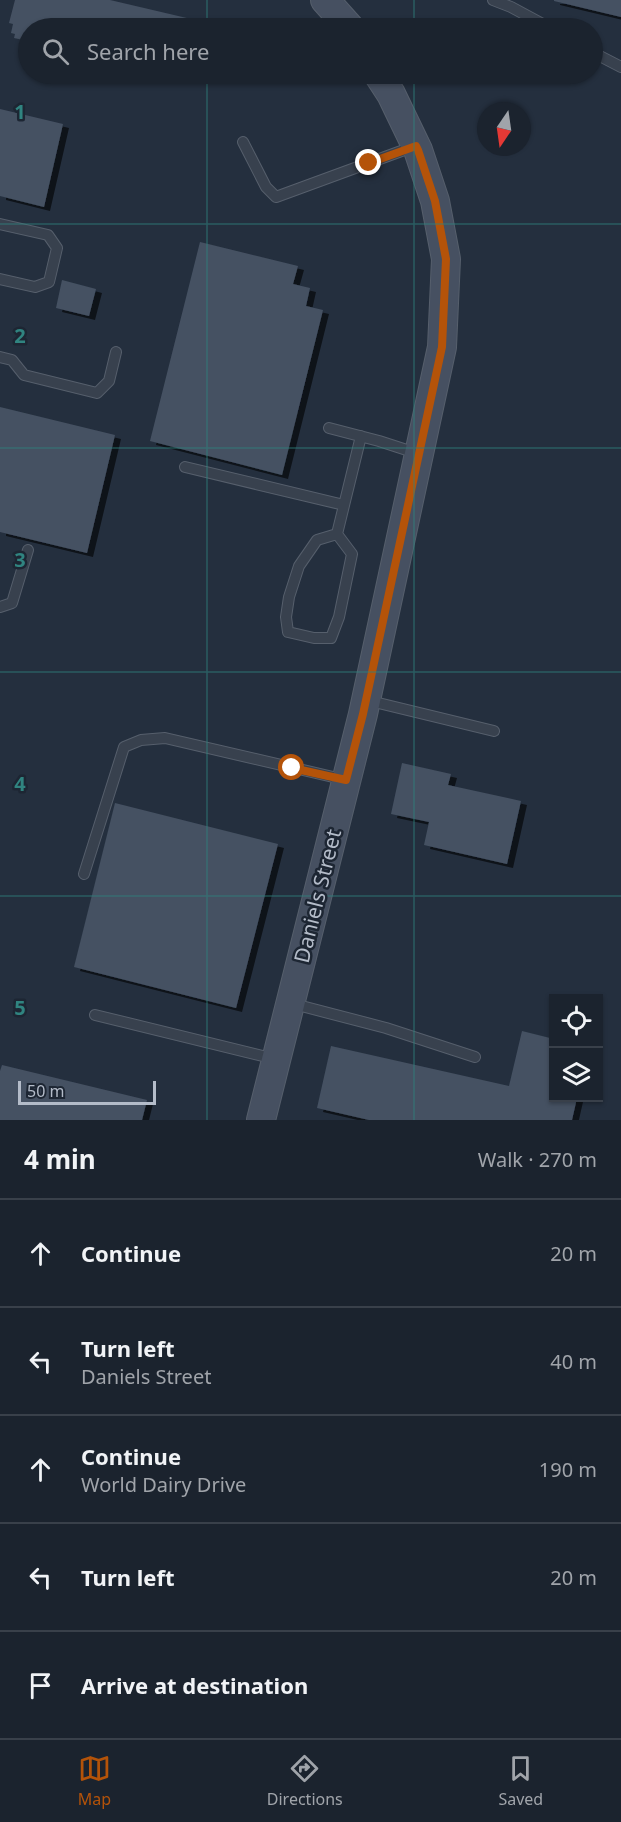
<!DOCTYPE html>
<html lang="en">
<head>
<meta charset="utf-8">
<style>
  :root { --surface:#1b232e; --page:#282f3a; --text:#f1f3f6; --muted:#a0a4aa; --line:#39404a; --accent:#b45309 }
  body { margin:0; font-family:"Noto Sans",sans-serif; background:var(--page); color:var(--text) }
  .controls { position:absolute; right:18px; bottom:18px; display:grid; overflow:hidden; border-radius:0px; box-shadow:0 2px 4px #0004 }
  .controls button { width:54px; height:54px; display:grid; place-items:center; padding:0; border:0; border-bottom:2px solid var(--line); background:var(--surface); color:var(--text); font:30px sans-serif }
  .compass { position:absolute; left:477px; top:102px; width:54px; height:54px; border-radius:50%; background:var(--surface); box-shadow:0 2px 4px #0004; rotate:193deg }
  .scale { position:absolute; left:18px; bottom:15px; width:138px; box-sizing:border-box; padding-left:6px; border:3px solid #b4bcc9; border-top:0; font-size:16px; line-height:21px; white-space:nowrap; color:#b4bcc9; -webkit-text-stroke:4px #1d2633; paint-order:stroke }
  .stop { position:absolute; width:18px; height:18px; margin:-14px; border:4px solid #b45309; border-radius:50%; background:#fff }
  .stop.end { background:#b45309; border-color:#fff; box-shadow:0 2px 6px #0008 }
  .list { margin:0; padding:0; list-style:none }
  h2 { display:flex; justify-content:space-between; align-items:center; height:78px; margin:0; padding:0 24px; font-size:26px }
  h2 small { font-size:20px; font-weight:400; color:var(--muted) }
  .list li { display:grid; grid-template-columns:39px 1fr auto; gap:18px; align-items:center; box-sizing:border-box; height:108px; padding:0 24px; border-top:2px solid var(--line) }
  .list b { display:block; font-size:22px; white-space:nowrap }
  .list p { margin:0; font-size:20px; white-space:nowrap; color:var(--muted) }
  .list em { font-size:20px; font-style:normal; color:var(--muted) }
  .icon { flex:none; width:33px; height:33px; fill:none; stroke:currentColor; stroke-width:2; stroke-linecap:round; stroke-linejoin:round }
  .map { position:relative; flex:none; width:621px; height:1120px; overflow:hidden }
  .search { position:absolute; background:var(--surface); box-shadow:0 2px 4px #0004; left:18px; right:18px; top:18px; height:66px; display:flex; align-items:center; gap:15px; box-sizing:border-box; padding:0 21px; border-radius:33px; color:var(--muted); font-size:22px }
  .sheet { height:618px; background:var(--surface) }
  nav { display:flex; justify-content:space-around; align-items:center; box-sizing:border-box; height:84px; border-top:2px solid var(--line); background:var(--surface); font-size:16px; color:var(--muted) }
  nav a { display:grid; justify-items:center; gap:3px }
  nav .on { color:var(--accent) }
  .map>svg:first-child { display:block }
  .building { fill:#455162; filter:url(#shadow) }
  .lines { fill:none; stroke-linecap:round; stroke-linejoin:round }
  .lane-casing { stroke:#565f6c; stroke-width:12 }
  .secondary-casing { stroke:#565f6c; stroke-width:30 }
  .lane { stroke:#38414e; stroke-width:10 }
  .secondary { stroke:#465061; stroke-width:28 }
  .route { stroke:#b45309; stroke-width:8 }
  .grid { fill:none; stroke:#308480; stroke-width:1.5; stroke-opacity:0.55 }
  .labels { text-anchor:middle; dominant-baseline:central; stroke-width:5; stroke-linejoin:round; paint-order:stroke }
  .street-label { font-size:21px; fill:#b4bcc9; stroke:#1d2633 }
  .grid-label { font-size:20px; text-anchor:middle; font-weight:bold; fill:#308480; stroke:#1d2633; stroke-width:5; stroke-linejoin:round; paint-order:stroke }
</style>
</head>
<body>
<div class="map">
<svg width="621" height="1120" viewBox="0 0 621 1120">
  <defs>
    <filter id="shadow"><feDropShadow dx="6" dy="4" stdDeviation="0" flood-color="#0009"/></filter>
  </defs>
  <rect width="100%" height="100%" fill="#242f3e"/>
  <path class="building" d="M15,0h95l81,19 -2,9h-161v13l-14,-3 1,-4 -4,-1 2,-9 -4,-1z
    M554,0h67v17l-67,-16z
    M0,109l63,15 -19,83 -44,-11z
    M200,242l98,24 -5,18 17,4 -4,18 17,4 -41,165 -132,-34z
    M62,280l34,9 -7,27 -33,-8z
    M0,407l115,28 -28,118 -87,-21z
    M402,763l49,11 -3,11 73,16 -14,63 -83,-19 5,-23 -38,-8z
    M115,803l163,41 -42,164 -162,-41z
    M522,1031l32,8v59h23l-5,22h-203l-52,-12 14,-62 178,40z
    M2,1065l145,35 -5,20h-142v-49z"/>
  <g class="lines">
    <defs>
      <path id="lane" d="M493,0l18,7 39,21
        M592,52l29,15
        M243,142l23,45 10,10 139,-51
        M0,224l48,11 9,13 -8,34 -14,5 -35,-8
        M0,357l12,3 12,15 73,18 12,-12 7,-29
        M329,428l50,13 40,13
        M185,467l159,38
        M337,534l-20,6 -18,26 -10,31 -3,20 2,15 26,6h17l8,-21 13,-63 -15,-20 24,-98
        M0,607l12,-4 16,-53
        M366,700l128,31
        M84,874l40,-127 17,-7 24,-2 181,42
        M290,1003l96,25 89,29
        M95,1015l180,44"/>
      <path id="secondary" d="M325,0l25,28
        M261,1120l102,-406 79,-367 4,-88 -11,-58 -17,-51 -27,-56 -13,-20"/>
    </defs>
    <use href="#lane" class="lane-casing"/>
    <use href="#secondary" class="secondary-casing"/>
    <use href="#lane" class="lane"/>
    <use href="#secondary" class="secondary"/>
  </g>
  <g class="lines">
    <path class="route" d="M292,768l54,12 17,-66 79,-367 4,-88 -11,-58 -17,-51 -2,-4 -47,17"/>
  </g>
  <path class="grid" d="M207,0v28M414,0v28M207,74v1046M414,74v1046M0,224h621M0,448h621M0,672h621M0,896h621"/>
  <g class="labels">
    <g class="street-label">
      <text transform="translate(317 896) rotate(-76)">Daniels Street</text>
    </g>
  </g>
  <g class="grid-label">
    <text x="20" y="119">1</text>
    <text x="20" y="343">2</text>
    <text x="20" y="567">3</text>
    <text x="20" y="791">4</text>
    <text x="20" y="1015">5</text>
  </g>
</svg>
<div class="controls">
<button><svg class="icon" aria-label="locate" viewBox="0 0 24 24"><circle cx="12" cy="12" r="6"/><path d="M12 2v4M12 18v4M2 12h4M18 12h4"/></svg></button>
<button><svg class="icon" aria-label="layers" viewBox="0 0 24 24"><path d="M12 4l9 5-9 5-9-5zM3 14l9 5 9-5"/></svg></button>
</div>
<svg class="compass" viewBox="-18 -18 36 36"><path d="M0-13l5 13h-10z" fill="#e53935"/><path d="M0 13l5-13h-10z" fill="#a0a4aa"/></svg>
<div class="scale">50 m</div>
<div class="stop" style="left:292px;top:768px"></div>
<div class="stop end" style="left:369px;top:163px"></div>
<div class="search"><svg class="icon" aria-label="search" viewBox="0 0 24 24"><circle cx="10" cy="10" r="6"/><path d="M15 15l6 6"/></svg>Search here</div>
</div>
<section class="sheet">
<h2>4 min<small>Walk · 270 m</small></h2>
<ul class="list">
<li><svg class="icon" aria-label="ahead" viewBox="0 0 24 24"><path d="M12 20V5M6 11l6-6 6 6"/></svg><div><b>Continue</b></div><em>20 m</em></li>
<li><svg class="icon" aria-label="left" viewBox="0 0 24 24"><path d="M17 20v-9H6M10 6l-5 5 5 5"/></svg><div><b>Turn left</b><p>Daniels Street</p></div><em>40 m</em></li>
<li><svg class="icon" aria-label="ahead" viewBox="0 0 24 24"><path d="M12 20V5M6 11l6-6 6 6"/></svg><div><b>Continue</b><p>World Dairy Drive</p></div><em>190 m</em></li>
<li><svg class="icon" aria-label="left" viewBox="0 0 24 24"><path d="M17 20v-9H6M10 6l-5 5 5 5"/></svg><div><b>Turn left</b></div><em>20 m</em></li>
<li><svg class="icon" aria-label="arrive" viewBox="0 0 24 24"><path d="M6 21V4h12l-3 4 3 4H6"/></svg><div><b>Arrive at destination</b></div></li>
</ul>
</section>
<nav>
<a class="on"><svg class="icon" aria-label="map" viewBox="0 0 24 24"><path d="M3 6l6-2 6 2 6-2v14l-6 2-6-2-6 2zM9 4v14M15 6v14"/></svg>Map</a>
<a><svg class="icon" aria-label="directions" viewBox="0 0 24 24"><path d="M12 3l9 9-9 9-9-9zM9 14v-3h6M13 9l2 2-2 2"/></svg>Directions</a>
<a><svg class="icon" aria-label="saved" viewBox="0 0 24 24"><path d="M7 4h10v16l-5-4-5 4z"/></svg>Saved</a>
</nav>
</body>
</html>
